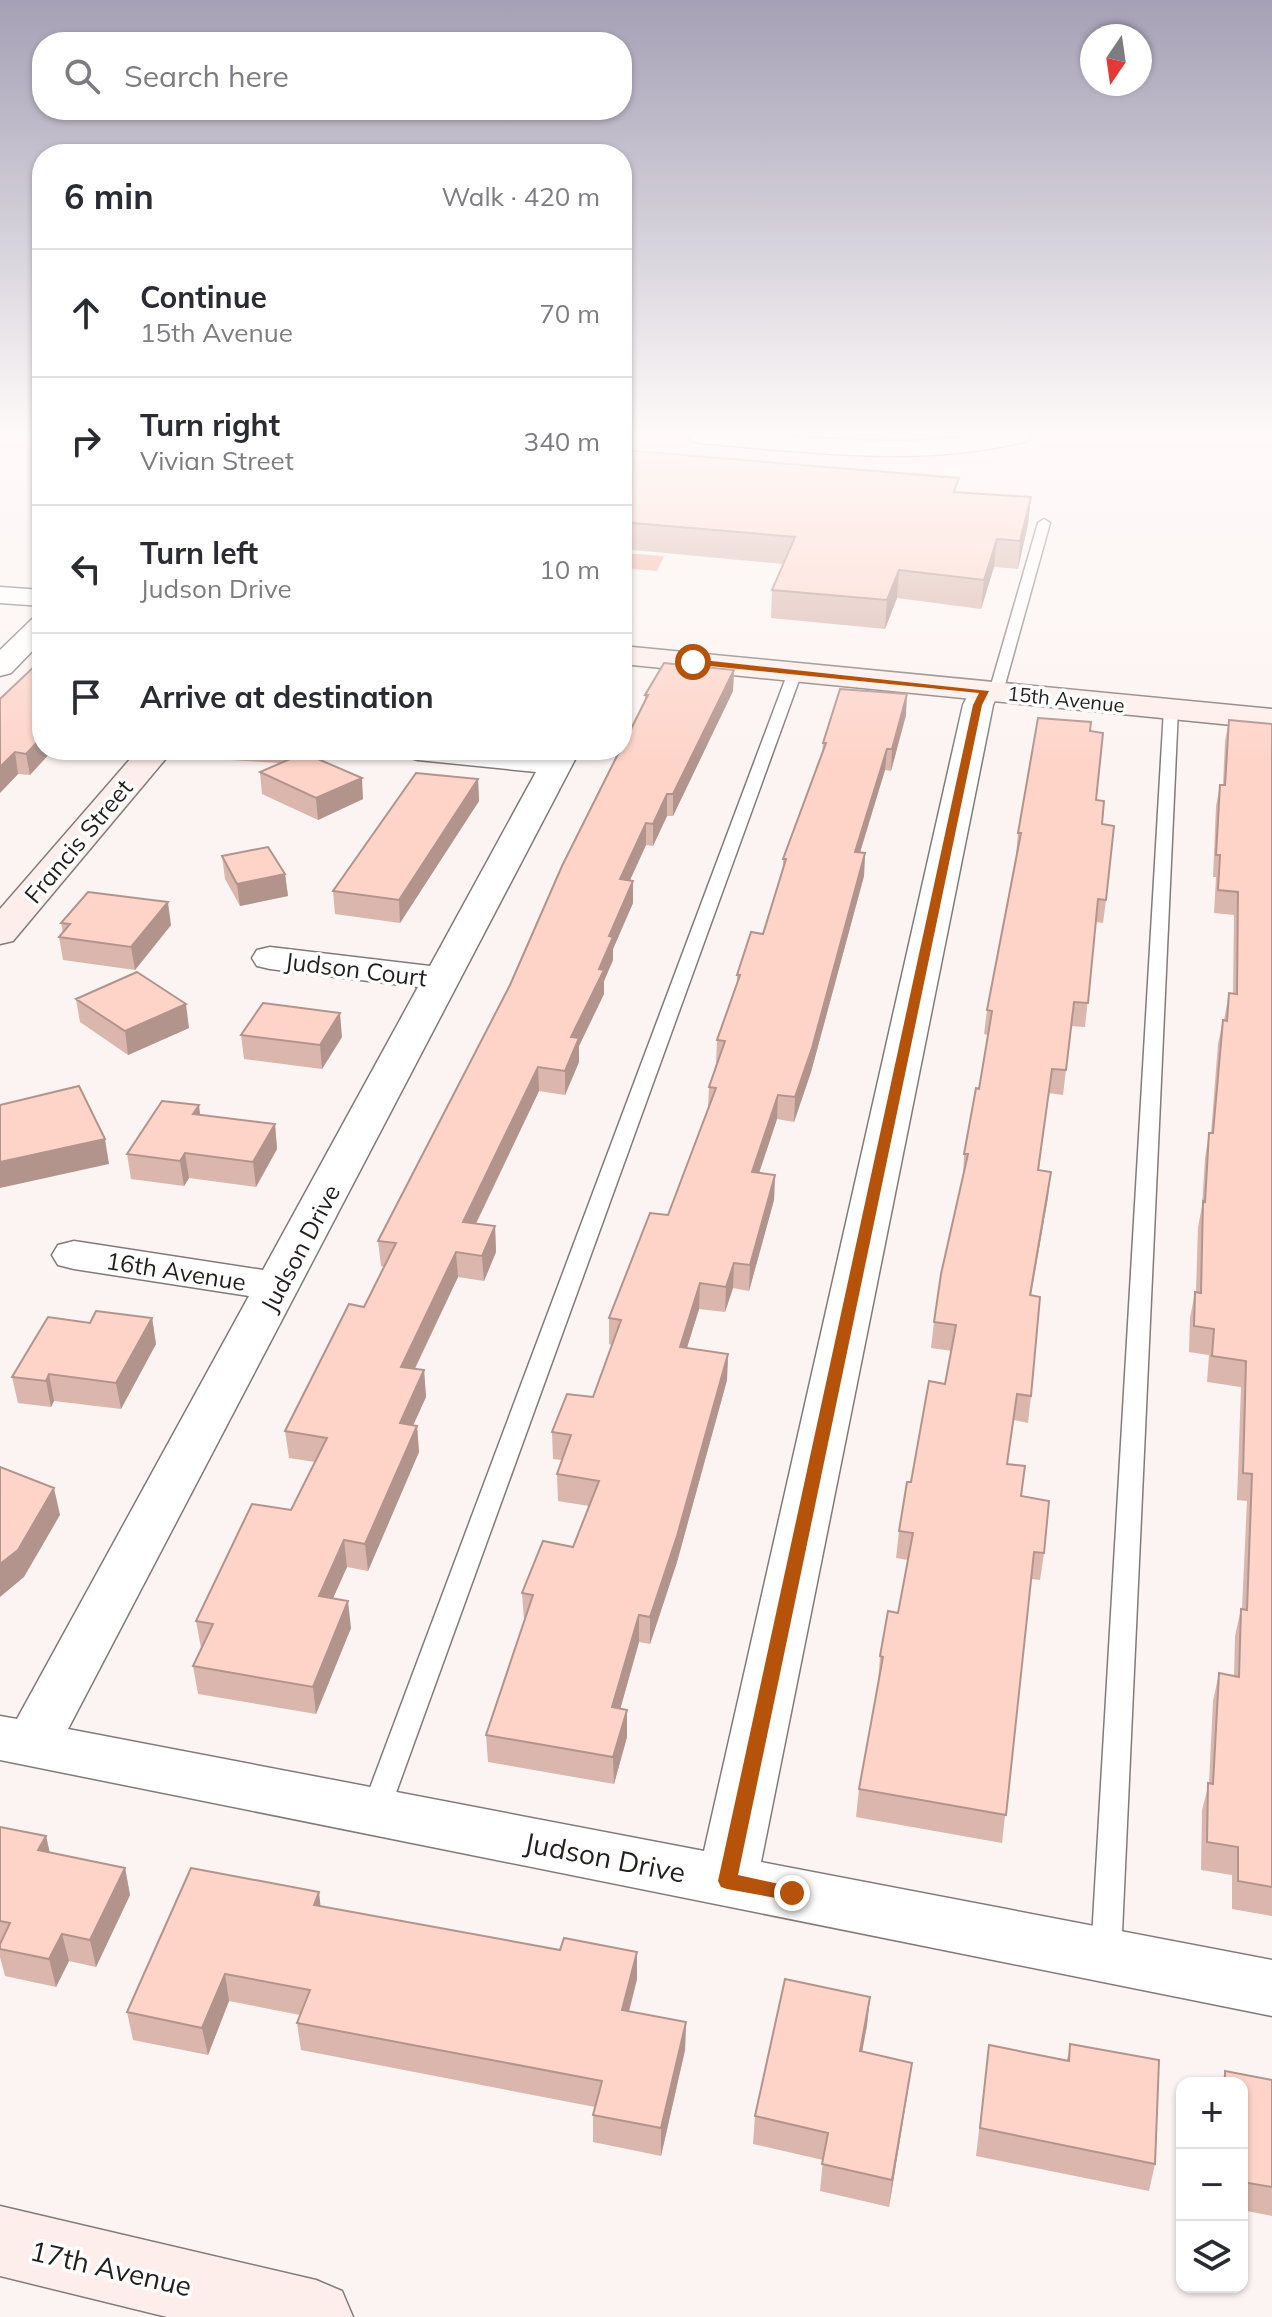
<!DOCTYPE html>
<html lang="en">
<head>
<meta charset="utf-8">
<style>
  :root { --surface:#fff; --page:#f7f7f7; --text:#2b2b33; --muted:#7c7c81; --line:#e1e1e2 }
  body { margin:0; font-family:Mulish,sans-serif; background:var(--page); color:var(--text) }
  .controls { position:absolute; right:24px; bottom:24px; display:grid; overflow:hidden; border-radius:16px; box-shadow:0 2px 6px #0004 }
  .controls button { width:72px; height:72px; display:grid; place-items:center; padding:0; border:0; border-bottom:2px solid var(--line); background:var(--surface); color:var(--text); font:40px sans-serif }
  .compass { position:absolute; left:1080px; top:24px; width:72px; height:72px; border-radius:50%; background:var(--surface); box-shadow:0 2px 6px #0004; rotate:193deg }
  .stop { position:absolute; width:24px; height:24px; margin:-18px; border:6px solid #b45309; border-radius:50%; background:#fff }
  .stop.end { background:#b45309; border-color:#fff; box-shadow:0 2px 8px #0008 }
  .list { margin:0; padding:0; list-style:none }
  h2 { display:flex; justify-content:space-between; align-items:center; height:104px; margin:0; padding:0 32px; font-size:34px }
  h2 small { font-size:26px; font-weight:400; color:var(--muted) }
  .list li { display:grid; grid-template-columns:52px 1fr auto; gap:24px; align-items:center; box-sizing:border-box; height:128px; padding:0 32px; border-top:2px solid var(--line) }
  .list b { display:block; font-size:30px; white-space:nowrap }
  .list p { margin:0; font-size:26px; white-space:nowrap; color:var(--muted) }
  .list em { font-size:26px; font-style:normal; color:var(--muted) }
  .icon { flex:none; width:44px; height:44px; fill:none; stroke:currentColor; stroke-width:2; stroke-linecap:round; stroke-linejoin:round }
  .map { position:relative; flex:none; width:1272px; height:2317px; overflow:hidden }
  .search { position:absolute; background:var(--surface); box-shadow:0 2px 6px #0004; left:32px; top:32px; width:600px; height:88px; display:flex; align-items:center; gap:20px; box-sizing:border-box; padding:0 28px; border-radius:32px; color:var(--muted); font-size:30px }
  .panel { position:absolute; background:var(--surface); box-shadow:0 2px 6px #0004; left:32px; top:144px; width:600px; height:616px; border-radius:32px }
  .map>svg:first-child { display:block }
  .green { fill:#f2b4a3 }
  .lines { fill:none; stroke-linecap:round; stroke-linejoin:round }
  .lane-casing { stroke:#817b79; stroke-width:3 }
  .street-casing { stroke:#817b79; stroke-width:3 }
  .secondary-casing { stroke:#817b79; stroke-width:3 }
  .lane { fill:#fff; fill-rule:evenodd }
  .street { fill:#fff; fill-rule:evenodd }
  .secondary { fill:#feeeeb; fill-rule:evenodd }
  .wall { fill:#dab6ad }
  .shaded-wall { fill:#b2948d }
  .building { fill:#fed4c9; stroke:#b2948d; stroke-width:2 }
  .route { fill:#b45309 }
  .labels { text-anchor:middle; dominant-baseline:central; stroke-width:7; stroke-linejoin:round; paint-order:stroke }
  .far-street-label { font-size:20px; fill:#221f1e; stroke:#fff }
  .street-label { font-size:24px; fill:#221f1e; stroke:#fff }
  .near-street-label { font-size:28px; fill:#221f1e; stroke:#fff }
</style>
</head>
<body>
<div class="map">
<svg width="1272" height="2317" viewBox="0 0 1272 2317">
  <rect width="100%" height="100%" fill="#fcf4f2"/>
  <path class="green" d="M622,553l42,3 -7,15 -35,-3z"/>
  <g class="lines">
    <defs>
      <path id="lane" d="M1044,519l6,4 -47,169 -7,4 -5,-1 -2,-3 49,-169z
        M795,668l7,4 -413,1140 -4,8 -10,3 -10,-3 -4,-8 427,-1140z
        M1171,705l7,4 -57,1246 -5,9 -10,4 -10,-4 -5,-9 73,-1246z"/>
      <path id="street" d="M688,436c69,-5 139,5 208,5 45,0 90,-8 135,-5l-4,5c-107,27 -219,11 -327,2l-8,-2z
        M0,587l42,3v16l-42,-3z
        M42,616v25l-31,32 -11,3v-26l32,-31z
        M984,682l11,3 4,6 -6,14 -232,1157 511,98v56l-1272,-256v-44l17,3 232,-423 -175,-27 -16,-4 -6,-10 6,-10 16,-4 189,29 155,-283 -148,-18 -13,-3 -5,-8 5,-8 13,-3 160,19 106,-194 -118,-12 -11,-3 -5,-7h104l40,4 2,-4h32l-512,979 636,122 259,-1146 10,-20z"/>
      <path id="secondary" d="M622,646l650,63v20l-650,-65z
        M138,750h35l-160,191 -13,3v-35z
        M0,2206l316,74 26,11 11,26h-186l-167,-41z"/>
    </defs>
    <use href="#lane" class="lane-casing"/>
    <use href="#street" class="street-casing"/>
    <use href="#secondary" class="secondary-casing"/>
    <use href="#lane" class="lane"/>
    <use href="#street" class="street"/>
    <use href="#secondary" class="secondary"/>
  </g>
  <path class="wall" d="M622,450l336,42 73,5 -3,27 -10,45 -24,-2 -13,42 -84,-11 -12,31 -114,-11 1,-28 11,-26 -161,-15z
    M42,659l-12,116 -12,-1 -18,19z
    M734,670l-1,21 -60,125h-6l-14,30 -7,-1 -16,35 3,23 -20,46v11l-9,21v13l-25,52v16l-14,33 -26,-4 -63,133 19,2 1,26 -12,29 -26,-4 -43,92 9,1 2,27 -13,28 4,1 2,26 -51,119 -21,-4 -14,31 18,30 -35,86 -118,-20 -5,-28 9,-18h-1l-5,-27 95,-111 24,-48 -26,-4 -4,-27 79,-124 20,-40 -3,-1 -3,-25 132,-256 135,-284v-6z
    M906,715l-15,56 -6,-1 -25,83h5l-1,23 -53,196 -17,50 -17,-3 -18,54 16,2 -1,25 -25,91 -16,-3 -8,24 -26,-3 -12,39 41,6 -1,26 -50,182 -27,82 -11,-2 -19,67 7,28 -13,47 -126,-22 -2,-27 39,-115h-1l-2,-27 51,-46 16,-41 -31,-5 -1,-27 5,-14 -9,-1 -1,-27 41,-35 19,-52 -3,-1v-26l59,-103 40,-107 1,-21 7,-23 1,-24 20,-55v-10l26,-41 20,-64v-11l39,-105 1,-11z
    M1229,720l43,4v1192l-40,-7v-34l-31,-5 1,-60 7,-27 4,-82 6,-28 15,3 1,-40 6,-27h1l5,-108 -10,-1 4,-113 -34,-5 2,-27 -20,-3 1,-34 5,-26h1l2,-65 4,-21 3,-48 4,-25h2l7,-89 5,-24h1l5,-27 4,1 1,-79 -20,-2 2,-36h-3l3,-71 4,-21h3l2,-44z
    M1090,731l6,69 6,24 4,76 -3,23 -7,-1 -11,105 -14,-1 -8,69 -15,-2 -9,77 9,27 -17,99v100l-3,27 -15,-3 -6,44 37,89 -4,27 -9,-1 -29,264 -146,-26 3,-28 19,-105 2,-28 18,-43 10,-53 -12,-2 3,-27 12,-49 34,-98 7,-33 -21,-3 3,-26 29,-143 1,-25 15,-65 9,-54 -4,-1 3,-24 29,-155 2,-22z
    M229,750h77l-2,3 59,46 -45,21 -56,-26 -2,-22 21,-9 -51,-3z
    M478,779l1,22 -79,122 -65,-9 -2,-23z
    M222,856l63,18 3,22 -48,10 -15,-27z
    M61,923l110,2 -36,45 -72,-10 -4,-23 4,-4z
    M76,999l113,29 -61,27 -48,-33z
    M241,1035l101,2 -20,32 -78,-10z
    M200,1115l75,9 2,25 -21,38 -67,-9 -5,8 -53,-7 -4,-25z
    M152,1318l4,26 -35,65 -67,-8 -3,6 -33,-4 -6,-26 78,-54z
    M0,1827l46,9 4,17 75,15 5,27 -34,72 -27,-6 -13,26 -51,-11 -5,-19z
    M321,1906l316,73 -8,33 57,10 -1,28 -24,106 -68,-14v-27l2,-8 -294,-57 -4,-27 3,-8 -71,-14 -21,54 -75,-15 -6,-28z
    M870,1997l-3,28 -5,27 46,38 -19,117 -69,-16 3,-31 -70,-16 2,-28z
    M1070,2044l85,120 -6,27 -173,-35 13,-111 78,15z
    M1225,2071l47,9v136l-30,-6v-127h-20z"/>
  <path class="shaded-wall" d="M1031,497l-3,27 -10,45 2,-28z
    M997,539l-3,28 -13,42 3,-29z
    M899,570l-2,28 -12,31 2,-29z
    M734,670l-1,21 -60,125v-22z
    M907,694l-1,21 -15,56 1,-22z
    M42,737v13h11l-23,25 -4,-21z
    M887,749l-2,21 -32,105 2,-23z
    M296,750h10l-8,14z
    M15,752l3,22 -18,19v-26z
    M362,778l1,21 -45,21 -2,-22z
    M478,779l1,22 -79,122 -1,-23z
    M667,794v22l-14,30v-22z
    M646,823v22l-26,57v-23z
    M865,853l-1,23 -53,196 -17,50 1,-25z
    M285,874l3,22 -48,10 -3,-22z
    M633,881v22l-20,46v11l-9,21v13l-25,52v16l-14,33v-24l6,-34 28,-68 10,-33z
    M168,902l3,23 -36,45 -4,-23z
    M186,1004l3,24 -61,27 -3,-24z
    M340,1013l2,24 -20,32 -2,-24z
    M538,1067l1,24 -75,157 -1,-26z
    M778,1095l-1,24 -26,78 1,-25z
    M199,1105l3,25 -9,-16z
    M275,1124l2,25 -21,38 -3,-25z
    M105,1139l4,25 -109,24v-26z
    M185,1153l4,25 -5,8 -4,-25z
    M1051,1172l-3,25 -22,124 4,-26z
    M775,1175l-1,25 -25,91 1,-26z
    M495,1226l1,26 -12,29 -2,-25z
    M456,1252l2,25 -55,116 -2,-26z
    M734,1263l-1,25 -8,24 1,-25z
    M700,1283l-1,26 -20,64 1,-26z
    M152,1318l4,26 -35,65 -5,-26z
    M728,1354l-1,26 -50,182 -27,82v-27z
    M424,1370l2,27 -24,53 -2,-27z
    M49,1374l5,27 -3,6 -5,-26z
    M417,1426l2,26 -51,119 -3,-27z
    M54,1488l6,27 -36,62 -24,20v-33z
    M344,1540l3,27 -25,56 -3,-27z
    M348,1601l3,27 -35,86 -3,-27z
    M639,1615v27l-26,93 -1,-28z
    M627,1710v27l-13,47 -1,-27z
    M46,1836l6,28 -14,-14z
    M125,1868l5,27 -34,72 -6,-27z
    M319,1892l3,27 -8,-14z
    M62,1934l7,27 -13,26 -7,-28z
    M637,1952v27l-15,59v-28z
    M225,1974l4,27 -21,54 -6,-27z
    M870,1997l-3,28 -10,54 3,-28z
    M686,2022l-1,28 -24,106v-28z
    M912,2063l-4,27 -19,117 3,-27z"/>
  <path class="building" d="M622,450l337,28 -5,14 77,5 -11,44 -23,-2 -13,41 -85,-10 -12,30 -115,-10 23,-53 -173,-15z
    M42,659v78l-16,17 -11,-2 -15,15v-68z
    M664,663l70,7 -61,124h-6l-14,30 -7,-1 -26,56 13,2 -24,55 4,1 -14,32 5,1 -33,67 8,1 -14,33 -27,-4 -75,155 32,4 -13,30 -26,-4 -55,115 23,3 -24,53 17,3 -52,118 -21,-4 -25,56 29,5 -35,86 -120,-21 20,-42 -17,-3 56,-117 39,6 36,-72 -42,-7 64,-127 15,3 32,-64 -18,-2 132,-256 52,-119 58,-116h2v-3l26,-52h-3z
    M840,689l67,5 -15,55h-5l-32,103 10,1 -53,195 -17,49 -17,-2 -26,77 23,3 -25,90 -16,-2 -8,24 -26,-4 -20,64 48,7 -51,182 -27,81 -11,-2 -27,92 15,3 -14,47 -127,-22 47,-140 -11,-2 21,-52 30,6 26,-66 -42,-7 14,-39 -19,-3 15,-38 26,3 28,-77 -12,-2 41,-105 18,2 48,-127 -7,-1 16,-46 -8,-1 23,-65h-3l14,-43 12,2 23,-75h-3l43,-116h-3z
    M1038,718l53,4 -1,9 13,2 -7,67 8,1 -2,23 12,2 -8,74 -8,-1 -10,104 -14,-1 -8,68 -14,-1 -14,101 13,2 -21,123 10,2 -9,99 -14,-2 -10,70 18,2 -4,30 28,5 -5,52 -10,-1 -28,263 -147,-26 24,-132 -3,-1 8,-45 10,2 15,-80 -14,-2 8,-49h4l18,-101 16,3 11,-59 -22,-3 7,-48 27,-120h-4l12,-66 3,1 13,-78 -5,-1 34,-177h-3z
    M1229,720l43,4v1163l-34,-6v-34l-31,-5 1,-59 5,1 6,-111 20,4 2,-68 6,1 5,-136 -9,-1 3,-112 -34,-5 2,-27 -20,-3 1,-34 6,1 2,-92 2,1 4,-69h4l10,-113 4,1 2,-28 8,1 1,-102 -20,-2 2,-35h-4l4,-70h5z
    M304,753l58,25 -46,20 -56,-26z
    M416,773l62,6 -79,121 -66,-9z
    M268,847l17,27 -48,10 -15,-28z
    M88,892l80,10 -37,45 -72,-10 11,-13 -9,-1z
    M137,972l49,32 -61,27 -49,-32z
    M263,1003l77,10 -20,32 -79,-10z
    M79,1086l26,53 -105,23v-57z
    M162,1101l37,4 -6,9 82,10 -22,38 -68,-9 -5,8 -53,-7z
    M96,1311l56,7 -36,65 -67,-9 -3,7 -34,-4 36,-60 42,6z
    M0,1467l54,21 -36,62 -18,14z
    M0,1827l46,9 -8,14 87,18 -35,72 -28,-6 -13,25 -49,-10v-5l10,-21 -10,-2z
    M191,1868l128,24 -5,13 246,45 4,-12 73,14 -15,58 64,12 -25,106 -68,-13 9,-34 -305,-58 13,-33 -85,-16 -23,54 -75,-16z
    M785,1979l85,18 -10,54 52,12 -20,117 -70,-16 6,-31 -73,-17z
    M1070,2044l89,16 -4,104 -175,-36 9,-83 80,16z
    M1225,2071l47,9v107l-30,-5v-99h-17z"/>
  <linearGradient id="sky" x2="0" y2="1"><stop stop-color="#a5a0b5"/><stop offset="0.57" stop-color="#fefaf9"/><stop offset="1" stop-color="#fefaf9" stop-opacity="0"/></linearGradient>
  <rect width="1272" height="760" fill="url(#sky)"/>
  <path class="route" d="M693,659l296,32 -7,14 -244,1170 60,13 3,5 -3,6 -6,2 -65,-12 -6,-2 -3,-6 255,-1176 6,-12 -289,-29z"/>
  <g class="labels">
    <g class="far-street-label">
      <text transform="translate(1066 699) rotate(6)">15th Avenue</text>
    </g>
    <g class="street-label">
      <text transform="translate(78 841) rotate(-50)">Francis Street</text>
      <text transform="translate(356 969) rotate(7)">Judson Court</text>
      <text transform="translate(300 1248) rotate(-62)">Judson Drive</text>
      <text transform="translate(176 1271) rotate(9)">16th Avenue</text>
    </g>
    <g class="near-street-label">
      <text transform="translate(605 1857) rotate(11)">Judson Drive</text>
      <text transform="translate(111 2268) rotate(13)">17th Avenue</text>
    </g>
  </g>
</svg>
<div class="controls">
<button>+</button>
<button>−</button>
<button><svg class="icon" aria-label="layers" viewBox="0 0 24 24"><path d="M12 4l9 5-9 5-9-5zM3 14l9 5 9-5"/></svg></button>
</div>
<svg class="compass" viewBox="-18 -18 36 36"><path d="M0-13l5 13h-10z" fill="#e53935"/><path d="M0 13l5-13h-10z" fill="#7c7c81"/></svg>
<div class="stop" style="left:693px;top:662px"></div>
<div class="stop end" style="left:792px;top:1893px"></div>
<div class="search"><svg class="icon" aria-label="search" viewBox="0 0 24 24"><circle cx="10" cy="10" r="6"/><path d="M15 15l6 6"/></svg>Search here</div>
<section class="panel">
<h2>6 min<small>Walk · 420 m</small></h2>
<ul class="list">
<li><svg class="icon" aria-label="ahead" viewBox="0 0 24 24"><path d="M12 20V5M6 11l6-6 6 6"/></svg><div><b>Continue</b><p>15th Avenue</p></div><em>70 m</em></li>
<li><svg class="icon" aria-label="right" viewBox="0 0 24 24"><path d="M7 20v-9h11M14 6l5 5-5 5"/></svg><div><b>Turn right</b><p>Vivian Street</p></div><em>340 m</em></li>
<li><svg class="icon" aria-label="left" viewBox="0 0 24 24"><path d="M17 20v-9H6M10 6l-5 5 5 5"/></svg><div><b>Turn left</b><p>Judson Drive</p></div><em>10 m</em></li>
<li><svg class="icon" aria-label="arrive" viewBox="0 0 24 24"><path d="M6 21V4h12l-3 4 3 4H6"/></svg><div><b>Arrive at destination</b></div></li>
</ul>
</section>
</div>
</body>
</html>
